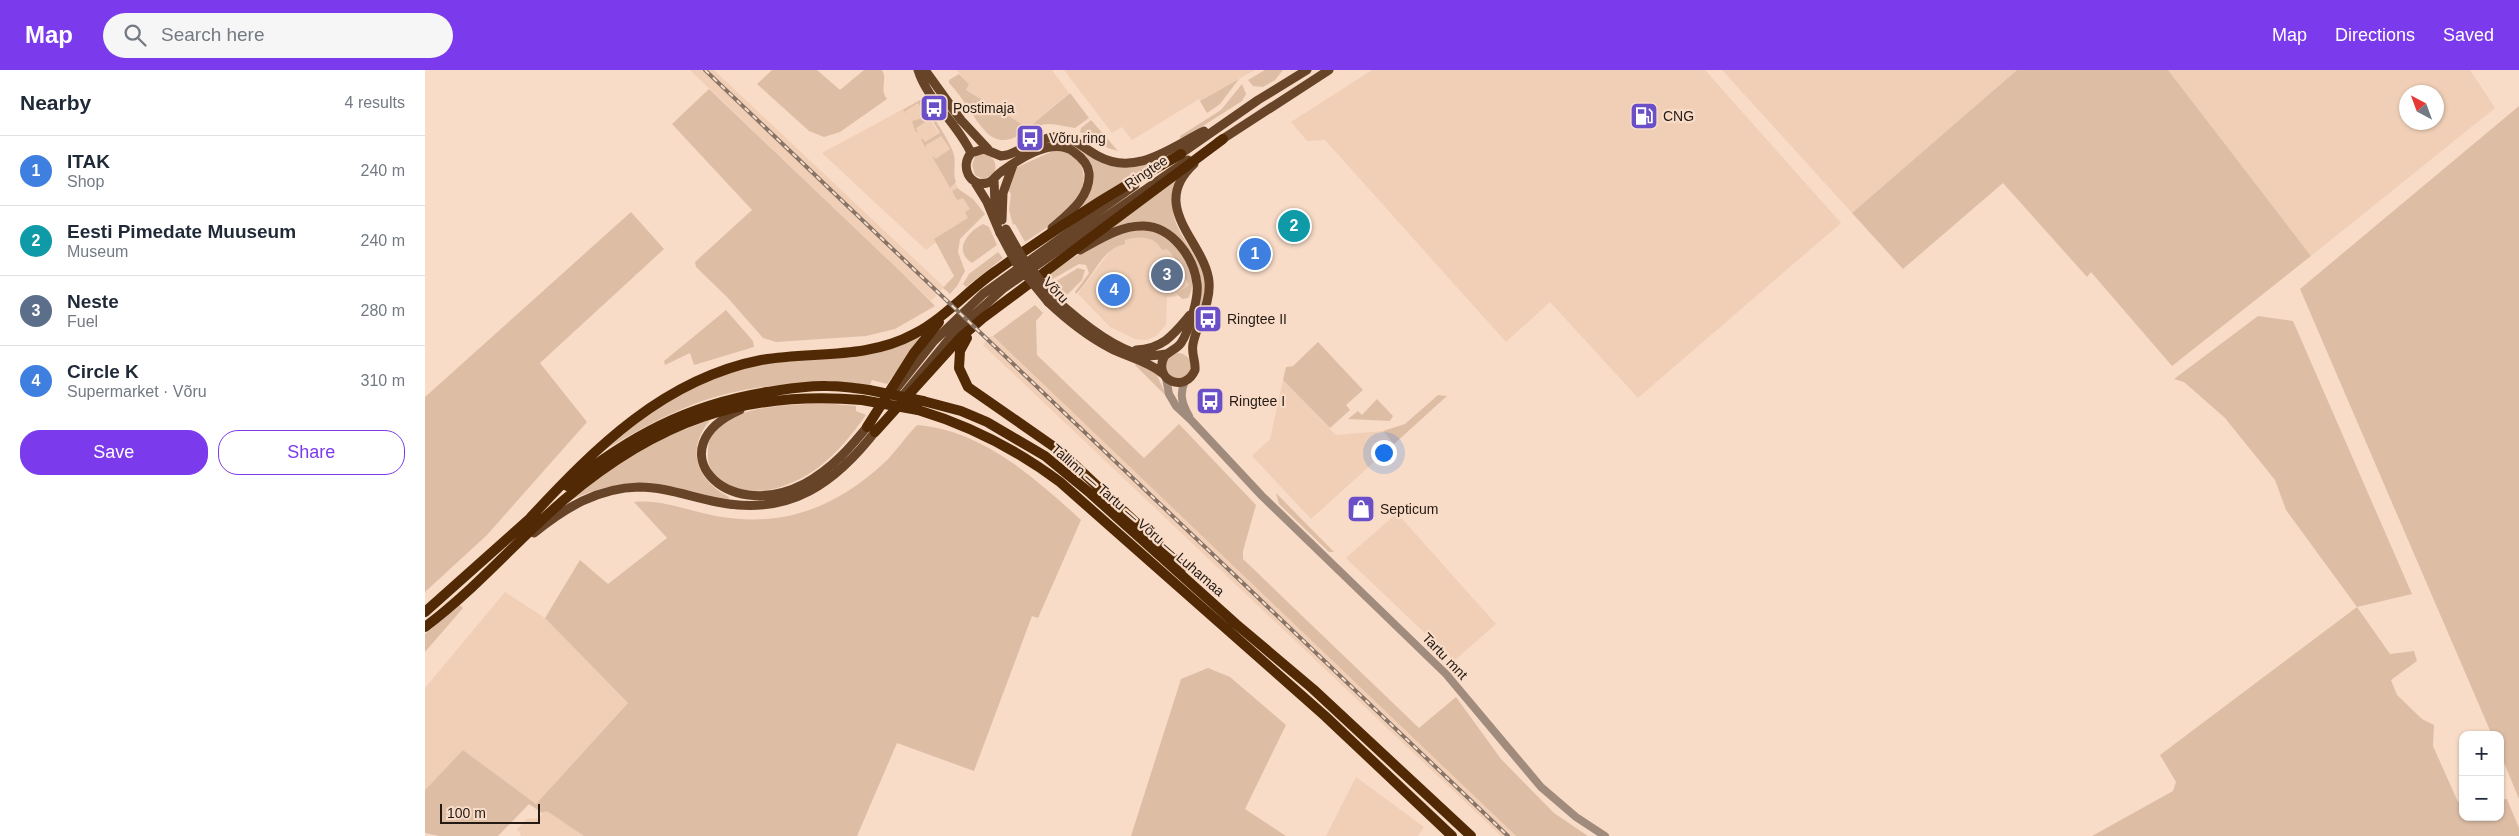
<!DOCTYPE html>
<html lang="en">
<head>
<meta charset="utf-8">
<style>
  :root { --surface:#fff; --page:#f6f6f7; --text:#1f2937; --muted:#747a83; --line:#e0e1e3; --accent:#7c3aed }
  body { margin:0; font-family:Helvetica,sans-serif; background:var(--page); color:var(--text) }
  .controls { position:absolute; right:15px; bottom:15px; display:grid; overflow:hidden; border-radius:10px; box-shadow:0 1px 4px #0004 }
  .controls button { width:45px; height:45px; display:grid; place-items:center; padding:0; border:0; border-bottom:1px solid var(--line); background:var(--surface); color:var(--text); font:25px sans-serif }
  .compass { position:absolute; left:1974px; top:15px; width:45px; height:45px; border-radius:50%; background:var(--surface); box-shadow:0 1px 4px #0004; rotate:319deg }
  .scale { position:absolute; left:15px; bottom:12px; width:100px; box-sizing:border-box; padding-left:5px; border:2px solid #241a13; border-top:0; font-size:14px; line-height:18px; white-space:nowrap; color:#241a13; -webkit-text-stroke:4px #f8dcc8; paint-order:stroke }
  .you { position:absolute; left:958px; top:382px; width:18px; height:18px; margin:-12px; border:4px solid #fff; border-radius:50%; background:#1a73e8; box-shadow:0 0 0 8px #1a73e833 }
  .badge { display:grid; place-items:center; width:32px; height:32px; border-radius:50%; background:var(--accent); color:#fff; font-size:16px; font-weight:700 }
  .pin { position:absolute; translate:-50% -50%; border:2px solid #fff; box-shadow:0 1px 5px #0006 }
  .list { margin:0; padding:0; list-style:none }
  h2 { display:flex; justify-content:space-between; align-items:center; height:65px; margin:0; padding:0 20px; font-size:21px }
  h2 small { font-size:16px; font-weight:400; color:var(--muted) }
  .list li { display:grid; grid-template-columns:32px 1fr auto; gap:15px; align-items:center; box-sizing:border-box; height:70px; padding:0 20px; border-top:1px solid var(--line) }
  .list b { display:block; font-size:19px; white-space:nowrap }
  .list p { margin:0; font-size:16px; white-space:nowrap; color:var(--muted) }
  .list em { font-size:16px; font-style:normal; color:var(--muted) }
  .actions { display:flex; gap:10px; padding:15px 20px }
  .actions a { flex:1; padding:11px 0; border:1px solid var(--accent); border-radius:20px; text-align:center; font-size:18px; color:var(--accent) }
  .actions .main { background:var(--accent); color:#fff }
  .icon { flex:none; width:28px; height:28px; fill:none; stroke:currentColor; stroke-width:2; stroke-linecap:round; stroke-linejoin:round }
  .map { position:relative; flex:none; width:2094px; height:766px; overflow:hidden }
  header { display:flex; align-items:center; gap:30px; box-sizing:border-box; height:70px; padding:0 25px; background:var(--accent); color:#fff }
  header strong { font-size:24px }
  nav { display:flex; gap:28px; margin-inline-start:auto; font-size:18px }
  .search { width:350px; height:45px; background:var(--page); display:flex; align-items:center; gap:12px; box-sizing:border-box; padding:0 18px; border-radius:28px; color:var(--muted); font-size:19px }
  main { display:flex }
  aside { flex:1; background:var(--surface) }
  .map>svg:first-child { display:block }
  .built { fill:#f0cfb6; fill-rule:evenodd }
  .green { fill:#debda5 }
  .lines { fill:none; stroke-linecap:round; stroke-linejoin:round }
  .minor { stroke:#a08b7c; stroke-width:8 }
  .major { stroke:#674428; stroke-width:9 }
  .highway { stroke:#512a05; stroke-width:10 }
  .rail-casing { stroke:#877467; stroke-width:4 }
  .rail { stroke:#f8dcc8; stroke-width:2; stroke-dasharray:5.5; stroke-linecap:butt }
  .major-bridge { stroke:#674428; stroke-width:9 }
  .highway-bridge { stroke:#512a05; stroke-width:10 }
  .labels { text-anchor:middle; dominant-baseline:central; stroke-width:4.5; stroke-linejoin:round; paint-order:stroke }
  .poi-label { font-size:14px; fill:#241a13; stroke:#f8dcc8; text-anchor:start }
  .street-label { font-size:14px; fill:#241a13; stroke:#f8dcc8 }
</style>
</head>
<body>
<header>
<strong>Map</strong>
<div class="search"><svg class="icon" aria-label="search" viewBox="0 0 24 24"><circle cx="10" cy="10" r="6"/><path d="M15 15l6 6"/></svg>Search here</div>
<nav><a>Map</a><a>Directions</a><a>Saved</a></nav>
</header>
<main>
<aside>
<h2>Nearby<small>4 results</small></h2>
<ul class="list">
<li><span class="badge" style="background:#3f7fe0">1</span><div><b>ITAK</b><p>Shop</p></div><em>240 m</em></li>
<li><span class="badge" style="background:#0f9aa8">2</span><div><b>Eesti Pimedate Muuseum</b><p>Museum</p></div><em>240 m</em></li>
<li><span class="badge" style="background:#5c6f8a">3</span><div><b>Neste</b><p>Fuel</p></div><em>280 m</em></li>
<li><span class="badge" style="background:#3f7fe0">4</span><div><b>Circle K</b><p>Supermarket · Võru</p></div><em>310 m</em></li>
</ul>
<div class="actions"><a class="main">Save</a><a>Share</a></div>
</aside>
<div class="map">
<svg width="2094" height="766" viewBox="0 0 2094 766">
  <rect width="100%" height="100%" fill="#f8dcc8"/>
  <path class="built" d="M265,0h24l230,217 -13,14z
    M531,0h96l17,23 -41,35 -62,-38 3,-6z
    M639,0h191l-55,31 -1,-2 -67,41 -10,-13 -10,6z
    M947,0h333l136,153 -203,175 -88,-96 -44,40 -181,-202 -18,1 -16,-19z
    M1297,0h295l-165,143z
    M1743,0h302l25,38 -184,148zM1982,22h30v30h-30z
    M493,31l32,49v25l25,39 -49,36 -104,-97z
    M710,164l16,2 25,19 14,31 -11,10 -12,1 -1,28 -10,11 -10,4 -11,-1 -25,-12 -32,-33 36,-48z
    M568,266l320,305 203,195h-15l-518,-491 5,-8z
    M858,310l53,55 47,-4 11,13 -83,75 -59,-63 18,-17z
    M972,443l99,111 -42,37 -108,-103z
    M80,522l40,26 83,85 -92,101 -73,-54 -38,40v-102z
    M931,707l68,50 -6,9h-92z
    M122,740l37,26h-63l-2,-5 -3,-1 11,-11 11,-1z"/>
  <path class="green" d="M347,0h45l23,20 24,-20h18c6,10 -3,19 5,29l-47,33 -16,5 -15,-6 -52,-47z
    M840,0h18l-8,10 -12,7 -10,-1 -5,-6z
    M1592,0h151l143,186 -139,110 -81,-94 -4,5 -84,-94 -100,86 -51,-56z
    M534,4l10,10 -3,6 62,38 42,-35 19,25 -14,10c-11,-1 -22,-6 -34,-3 -19,6 -36,26 -55,7 -14,-15 -22,-34 -37,-49v-3z
    M814,9l-19,25 -13,9 -7,-12z
    M817,14l4,10 -4,7 -61,39 -1,-4 41,-26z
    M284,19l195,186 31,31 -40,23 -29,7 -90,6 -13,-4 -36,-41 -31,-30 -1,-5 57,-52 -80,-86z
    M495,30c7,5 30,42 33,52 4,10 -1,20 3,30l-6,6 -18,-32 4,3 14,-10 -9,-13 -15,9v3l-5,-8 1,-2 3,4 15,-9 -9,-15 -15,10 2,4 -3,-1 -3,-10 15,-4 -9,-14 -13,8 3,4 -5,-5z
    M2094,36v693l-19,-46v-18h-8l-192,-446z
    M666,50l27,31 -10,-3 -28,-16 1,-4z
    M629,71l19,3 24,15 59,1v3l-78,46 14,-31 -26,-34 -49,14 -2,-2 28,-13z
    M630,80c12,1 24,6 27,18 11,33 -34,59 -57,74l-10,-18 -2,1 -4,-15 2,-16 -4,-5 6,-20z
    M560,83c9,5 13,10 9,21l-11,5 -8,-4 -3,-10 4,-11z
    M756,101c-2,11 -8,24 -8,35 -1,29 30,49 32,78 1,17 -8,33 -13,49l-3,-2c20,-56 16,-58 -23,-102l-55,1 -2,-3z
    M532,118l16,11 12,15 -25,25 -2,13 7,19 -8,15 -7,8 -7,-6 11,-12 -20,-37 34,-21 -3,-6 5,-3 -7,-11 -6,2 -5,-9z
    M206,142l33,37 -124,114 47,59 -100,113 -62,57v-195z
    M558,154l6,3 8,18 -25,18c-20,-13 -3,-32 11,-39z
    M719,159c5,2 11,2 16,4 20,9 41,45 28,65l-6,1 -6,-7 3,1 10,-8 -14,-27 -8,-9 -5,1c-7,-15 -24,-14 -37,-10v4c-23,4 -33,35 -49,50l-1,-2 14,-19 -3,-8 -7,-1 -28,16 -4,-6c31,-19 61,-41 97,-45z
    M573,182l5,6 -37,29 -3,-3 6,-10z
    M653,198l7,2 -3,10 -14,14h-7l-2,-2 2,-2 -6,-8z
    M610,235l8,8 -7,8 1,34 107,103 35,-34 77,81 -13,46v8l176,169 37,-31 45,62 53,54 34,23h-72l-523,-500z
    M301,240l27,31 1,6 -60,18 -4,-12 -25,12 -1,-4z
    M1833,246l35,5 119,273 -55,13 33,47 24,-3 3,10 -26,19 6,15 25,24 12,6 -1,21 25,56 5,-1v16h37v-17l7,-1 12,29v8h-427l81,-45 3,-9 -16,-27 197,-148 -71,-97 -11,-30 -50,-62 -41,-36 -10,-3z
    M500,262l-38,52 -15,-4 -2,5c-62,-5 -130,-2 -188,24 -29,12 -55,28 -81,43l47,-40 64,-34 36,-12 44,-6 74,-5 25,-7z
    M893,272l45,48 -17,15 4,5 -20,18 -47,-48 3,-13 7,-1z
    M740 296a13 13 0 1 1 26 0a13 13 0 1 1-26 0Z
    M711,294l19,7 12,26 -32,-32z
    M1013,325l9,1 -53,48 -11,-13 22,-7z
    M952,329l16,17 -3,5 -42,-2 10,-8 4,4z
    M398,333l33,3v5l10,4c-24,34 -51,64 -93,74 -26,6 -68,-2 -65,-37 0,-9 2,-18 9,-24 22,-23 76,-23 106,-25z
    M286,349c-26,30 -15,61 18,78l-1,4c-61,-16 -96,-29 -157,-1l30,-25 60,-36z
    M492,355c65,5 118,53 164,95l-43,98 -6,-2 -58,155 -77,-28 -40,93h-273l-37,-25 -5,2 -13,-9 -31,32h-59l-14,-3v-43l38,-40 73,54 92,-101 -83,-85 35,-58 28,24 59,-46 -33,-36c28,-3 55,9 82,14 67,12 119,-8 168,-53 12,-11 21,-26 33,-38z
    M851,423l58,59h-5l-50,-48z
    M35,535l3,3 -38,44v-18z
    M783,598l22,9 56,48 -41,84 41,27h-155l50,-157z"/>
  <g class="lines">
    <path class="minor" d="M741,308l3,16 7,12 15,14 71,76 184,178 95,113 35,30 29,19
      M760,311c-6,13 -3,23 4,35"/>
    <path class="major" d="M493,0c10,31 40,54 53,83
      M500,0l36,50 27,29
      M793,72l111,-72
      M751,87l82,-57 49,-30
      M569,110l1,24 5,12
      M549,111l13,21 13,31
      M577,150l1,-27 10,-28
      M627,158c16,-14 39,-31 37,-55 -1,-9 -8,-16 -15,-21 -21,-16 -55,7 -73,20 -5,3 -7,9 -14,11 -18,4 -27,-17 -16,-30l13,-4 17,7 6,-1c15,-5 30,-16 46,-18 18,-3 30,11 45,19 38,21 73,-9 106,-25
      M655,180c20,-11 41,-25 64,-24 28,1 50,31 53,58 2,13 -8,47 -16,59 -4,6 -12,8 -17,14 -11,23 21,37 31,13 1,-9 -4,-16 -2,-26 4,-21 18,-40 16,-62 -3,-39 -62,-75 -15,-118
      M628,227c23,21 58,51 89,58 8,2 16,0 24,-1
      M623,232c19,18 39,34 62,46 17,9 38,13 52,25
      M711,280c27,-1 38,-16 54,-35
      M467,324l42,-53 49,-47 152,-109
      M479,324l50,-61 50,-45 184,-128
      M315,340c-84,37 -16,115 64,74 28,-15 47,-37 67,-62
      M109,463c31,-25 63,-45 105,-46 26,0 52,10 78,15 73,15 119,-19 161,-74"/>
    <path class="highway" d="M542,268l-7,13 -1,17 9,19 92,64 123,116
      M498,331l38,10 26,11 58,34 45,37 146,131 77,65 158,147
      M493,340c53,16 98,39 142,72l265,234 127,120
      M442,357l47,-74 25,-31
      M450,362l85,-94 23,-20 240,-179
      M142,416c63,-50 120,-81 200,-94 20,-3 40,-7 60,-6 14,0 28,2 42,4
      M106,447c64,-69 133,-138 230,-157 52,-9 105,0 153,-26 31,-16 54,-44 82,-63 60,-43 121,-82 185,-117
      M0,542l111,-99
      M0,557c51,-38 92,-87 140,-128 91,-77 178,-109 297,-99"/>
    <defs>
      <path id="rail" d="M280,0l803,766"/>
    </defs>
    <use href="#rail" class="rail-casing"/>
    <use href="#rail" class="rail"/>
    <path class="major-bridge" d="M581,159l16,28 31,40
      M575,163l16,30 32,39"/>
    <path class="highway-bridge" d="M444,320l54,11
      M437,330l56,10"/>
  </g>
  <defs>
    <symbol id="bus-square" viewBox="-11 -11 22 22"><rect x="-9" y="-9" width="18" height="18" rx="4" fill="#6b4fc8" stroke="#f8dcc8"/><path d="M-5-6H5V4H4V6H2V4H-2V6H-4V4H-5ZM-3.5-4V0h7V-4ZM-3.5 1.2v1.5H-2V1.2ZM2 1.2v1.5H3.5V1.2Z" fill="#fff"/></symbol>
    <symbol id="fuel-square" viewBox="-11 -11 22 22"><rect x="-9" y="-9" width="18" height="18" rx="4" fill="#6b4fc8" stroke="#f8dcc8"/><path d="M-5.5-6h7V0h2V4h1.3V-2.5L3-4.5l.8-.8L6-3V5H2.5V1h-1V6h-7ZM-4.2-4.7v3.2H.2V-4.7Z" fill="#fff"/></symbol>
    <symbol id="shop-square" viewBox="-11 -11 22 22"><rect x="-9" y="-9" width="18" height="18" rx="4" fill="#6b4fc8" stroke="#f8dcc8"/><path d="M-5-2.5h2.3a2.7 3.5 0 0 1 5.4 0H5L5.5 6h-11ZM-1.5-2.5h3a1.5 2.3 0 0 0-3 0Z" fill="#fff"/></symbol>
  </defs>
  <g fill-rule="evenodd">
    <use href="#bus-square" x="493" y="22" width="32" height="32"/>
    <use href="#fuel-square" x="1203" y="30" width="32" height="32"/>
    <use href="#bus-square" x="589" y="52" width="32" height="32"/>
    <use href="#bus-square" x="767" y="233" width="32" height="32"/>
    <use href="#bus-square" x="769" y="315" width="32" height="32"/>
    <use href="#shop-square" x="920" y="423" width="32" height="32"/>
  </g>
  <g class="labels">
    <g class="poi-label">
      <text x="528" y="38">Postimaja</text>
      <text x="1238" y="46">CNG</text>
      <text x="624" y="68">Võru ring</text>
      <text x="802" y="249">Ringtee II</text>
      <text x="804" y="331">Ringtee I</text>
      <text x="955" y="439">Septicum</text>
    </g>
    <g class="street-label">
      <text transform="translate(721 102) rotate(-34)">Ringtee</text>
      <text transform="translate(631 220) rotate(46)">Võru</text>
      <text transform="translate(713 450) rotate(41)">Tallinn — Tartu — Võru — Luhamaa</text>
      <text transform="translate(1020 586) rotate(46)">Tartu mnt</text>
    </g>
  </g>
</svg>
<div class="controls">
<button>+</button>
<button>−</button>
</div>
<svg class="compass" viewBox="-18 -18 36 36"><path d="M0-13l5 13h-10z" fill="#e53935"/><path d="M0 13l5-13h-10z" fill="#747a83"/></svg>
<div class="scale">100 m</div>
<div class="you"></div>
<div class="pin badge" style="left:830px;top:184px;background:#3f7fe0">1</div>
<div class="pin badge" style="left:869px;top:156px;background:#0f9aa8">2</div>
<div class="pin badge" style="left:742px;top:205px;background:#5c6f8a">3</div>
<div class="pin badge" style="left:689px;top:220px;background:#3f7fe0">4</div>
</div>
</main>
</body>
</html>
